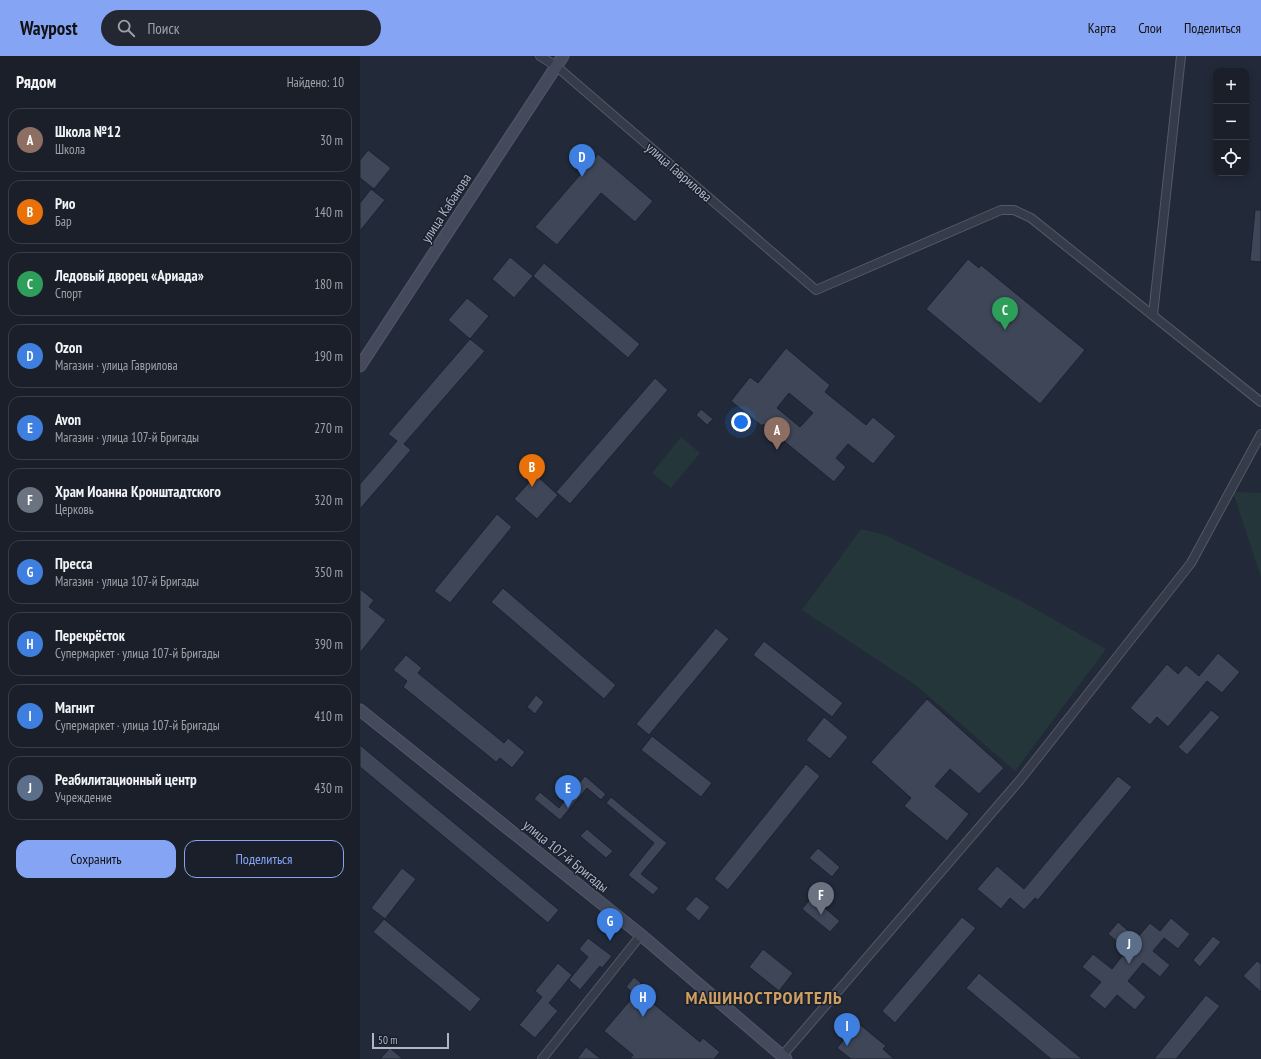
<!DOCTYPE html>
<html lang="ru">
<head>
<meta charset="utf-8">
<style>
  :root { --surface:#1a1f2a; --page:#232732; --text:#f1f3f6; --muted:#9fa2a8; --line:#383d47; --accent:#86a4f4 }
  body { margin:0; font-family:"PT Sans Narrow",sans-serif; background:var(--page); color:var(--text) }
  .controls { position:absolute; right:12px; top:12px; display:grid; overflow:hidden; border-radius:8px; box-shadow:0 2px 10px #0003 }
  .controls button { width:36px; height:36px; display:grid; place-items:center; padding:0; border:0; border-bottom:1px solid var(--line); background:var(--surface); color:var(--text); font:20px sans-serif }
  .scale { position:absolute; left:12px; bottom:10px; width:77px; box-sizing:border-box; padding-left:4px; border:2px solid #b0b6c5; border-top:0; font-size:11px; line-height:14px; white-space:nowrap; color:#b0b6c5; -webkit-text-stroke:3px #1b202d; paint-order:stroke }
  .you { position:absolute; left:381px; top:366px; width:14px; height:14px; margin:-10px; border:3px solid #fff; border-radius:50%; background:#1a73e8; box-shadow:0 0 0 6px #1a73e833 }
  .badge { display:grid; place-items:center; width:26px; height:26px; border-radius:50%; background:var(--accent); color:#fff; font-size:13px; font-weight:700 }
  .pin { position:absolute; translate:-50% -33px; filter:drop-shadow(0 1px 2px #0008) }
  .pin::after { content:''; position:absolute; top:21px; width:14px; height:12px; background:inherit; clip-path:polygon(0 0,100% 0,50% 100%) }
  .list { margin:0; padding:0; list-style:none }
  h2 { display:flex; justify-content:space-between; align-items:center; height:52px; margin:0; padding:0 16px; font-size:17px }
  h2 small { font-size:13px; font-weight:400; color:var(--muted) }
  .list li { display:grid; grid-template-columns:26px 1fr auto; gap:12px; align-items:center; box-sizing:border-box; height:64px; margin:0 8px 8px; padding:0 8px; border:1px solid var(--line); border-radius:12px }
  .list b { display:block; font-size:15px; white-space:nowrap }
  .list p { margin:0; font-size:13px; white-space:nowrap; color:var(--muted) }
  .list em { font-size:13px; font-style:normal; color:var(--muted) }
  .actions { display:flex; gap:8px; padding:12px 16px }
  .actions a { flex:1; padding:9px 0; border:1px solid var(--accent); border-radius:12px; text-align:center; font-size:14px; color:var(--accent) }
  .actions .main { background:var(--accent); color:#111 }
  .icon { flex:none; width:22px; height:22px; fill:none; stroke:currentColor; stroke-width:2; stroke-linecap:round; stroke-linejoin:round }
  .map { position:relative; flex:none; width:901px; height:1003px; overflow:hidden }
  header { display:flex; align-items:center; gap:24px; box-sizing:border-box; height:56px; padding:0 20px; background:var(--accent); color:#111 }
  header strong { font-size:19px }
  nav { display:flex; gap:22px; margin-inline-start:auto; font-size:14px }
  .search { width:280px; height:36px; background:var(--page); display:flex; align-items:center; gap:10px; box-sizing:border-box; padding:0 14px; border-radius:22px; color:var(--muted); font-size:15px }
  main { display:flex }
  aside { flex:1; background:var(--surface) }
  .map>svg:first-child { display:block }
  .green { fill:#25363a }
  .building { fill:#3e4658; stroke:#1d222f; fill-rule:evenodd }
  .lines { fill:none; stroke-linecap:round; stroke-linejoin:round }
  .minor-casing { stroke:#535966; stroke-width:10 }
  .secondary-casing { stroke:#535966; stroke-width:13 }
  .minor { stroke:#353b49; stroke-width:8 }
  .secondary { stroke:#444a5c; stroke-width:11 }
  .labels { text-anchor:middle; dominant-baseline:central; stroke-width:3; stroke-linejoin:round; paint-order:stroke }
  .street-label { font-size:14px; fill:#b0b6c5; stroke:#1b202d }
  .district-label { font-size:18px; font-weight:bold; letter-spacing:1px; fill:#cf9e61; stroke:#1b202d }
</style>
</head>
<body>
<header>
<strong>Waypost</strong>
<div class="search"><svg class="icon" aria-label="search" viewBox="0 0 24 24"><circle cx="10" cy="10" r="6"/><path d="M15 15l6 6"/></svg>Поиск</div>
<nav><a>Карта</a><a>Слои</a><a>Поделиться</a></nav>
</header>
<main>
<aside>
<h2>Рядом<small>Найдено: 10</small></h2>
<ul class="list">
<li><span class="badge" style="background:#8d6e63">A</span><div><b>Школа №12</b><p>Школа</p></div><em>30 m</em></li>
<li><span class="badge" style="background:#e8710a">B</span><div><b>Рио</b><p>Бар</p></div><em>140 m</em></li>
<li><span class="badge" style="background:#2e9e5b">C</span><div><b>Ледовый дворец «Ариада»</b><p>Спорт</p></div><em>180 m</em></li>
<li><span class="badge" style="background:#3f7fe0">D</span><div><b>Ozon</b><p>Магазин · улица Гаврилова</p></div><em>190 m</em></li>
<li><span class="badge" style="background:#3f7fe0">E</span><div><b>Avon</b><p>Магазин · улица 107-й Бригады</p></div><em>270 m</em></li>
<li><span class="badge" style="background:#6b7280">F</span><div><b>Храм Иоанна Кронштадтского</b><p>Церковь</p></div><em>320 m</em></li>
<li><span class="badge" style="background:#3f7fe0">G</span><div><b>Пресса</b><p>Магазин · улица 107-й Бригады</p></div><em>350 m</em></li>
<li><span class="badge" style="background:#3f7fe0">H</span><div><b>Перекрёсток</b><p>Супермаркет · улица 107-й Бригады</p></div><em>390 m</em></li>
<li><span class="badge" style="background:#3f7fe0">I</span><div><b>Магнит</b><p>Супермаркет · улица 107-й Бригады</p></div><em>410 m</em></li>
<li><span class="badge" style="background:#5c6f8a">J</span><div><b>Реабилитационный центр</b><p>Учреждение</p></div><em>430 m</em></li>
</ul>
<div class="actions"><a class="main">Сохранить</a><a>Поделиться</a></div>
</aside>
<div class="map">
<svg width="901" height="1003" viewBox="0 0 901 1003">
  <rect width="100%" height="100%" fill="#222938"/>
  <path class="green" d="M321,381l19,16 -29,35 -19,-15z
    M873,436l28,1v84z
    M501,473l24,6 136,66 85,48 -91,122 -98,-85 -115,-76z"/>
  <path class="building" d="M8,94l23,18 -17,21 -14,-11v-18z
    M238,98l55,47 -18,21 -34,-29 -44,52 -22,-18z
    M11,133l14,11 -25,31v-28z
    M895,154h6v52l-11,-1z
    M150,201l23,19 -19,22 -22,-19z
    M608,203l11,9 2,-3 104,85 -45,54 -114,-95z
    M184,207l96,81 -12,14 -95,-82z
    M107,242l22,18 -19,23 -22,-19z
    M110,283l15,12 -81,93 7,6 -51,59v-25l37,-43 -9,-7z
    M426,292l44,37 -5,7 41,33 7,-8 23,19 -23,28 -25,-20 -12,14 10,9 -12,15 -71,-58 -1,2 -31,-25 19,-24 8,6zM429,337l24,20 -13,14 -23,-19z
    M295,322l13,12 -98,114 -14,-12z
    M341,353l12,10 -6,6 -11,-10z
    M176,419l22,20 -21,24 -23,-20z
    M137,458l15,13 -62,76 -16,-12z
    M143,532l113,97 -12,14 -113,-97z
    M0,533l14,11 -5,7 17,13 -26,33z
    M356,572l13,11 -80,96 -13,-11z
    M404,585l79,62 -11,14 -79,-62z
    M858,597l22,19 -18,21 -15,-12 -39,46 -11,-10 -7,8 -20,-17 37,-44 11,10 8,-9 13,11z
    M46,599l16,13 -4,5 86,70 4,-5 17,14 -13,16 -12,-10 -4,4 -93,-75 4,-6 -14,-11z
    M176,639l8,7 -9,12 -8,-7z
    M567,643l77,69 -25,26 -29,-25 -15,17 34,28 -22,27 -43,-35 7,-8 -40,-36z
    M851,654l9,7 -33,38 -9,-8z
    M464,661l24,20 -18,22 -24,-19z
    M292,680l60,47 -11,14 -60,-47z
    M0,689l199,165 -11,13 -188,-156z
    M446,708l14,12 -92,114 -14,-11z
    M225,720l21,18 -5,6 -14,-12 -27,32 -26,-21 6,-7 19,16z
    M758,720l14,11 -94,113 -3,-2 -11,12 -14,-12 -9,11 -24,-20 20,-23 27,23z
    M251,741l56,46 -26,31 18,14 -6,7 -25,-20 26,-32 -48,-40z
    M227,773l26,22 -7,7 -26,-22z
    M458,792l22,19 -8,10 -23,-19z
    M42,812l14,11 -31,40 -14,-11z
    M336,840l14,11 -11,14 -14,-12z
    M452,841l28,24 -10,11 -28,-23z
    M602,861l14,11 -81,95 -13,-12z
    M811,862l19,16 -12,15 -14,-11 -11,13 17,14 -10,12 -17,-14 -15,18 18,16 -11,13 -18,-15 -12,14 -16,-13 12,-14 -19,-15 11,-13 19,15 15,-19 -19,-16 10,-12 19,16 13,-15 10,8z
    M24,863l97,80 -11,13 -97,-80z
    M853,880l8,6 -21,25 -7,-7z
    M228,882l24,18 -10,12 -2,-2 -20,24 -11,-10 19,-23 -9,-8z
    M403,893l30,24 -14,18 -30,-24z
    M897,905l4,3v28l-18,-16z
    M198,907l14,12 -23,28 9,8 -23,27 -16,-13 23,-28 -7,-6z
    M619,917l103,86h-31l-85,-71z
    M274,921l7,6 -8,10 -7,-6z
    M278,935l62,51 3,-4 17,14 -6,7h-84l3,-4 -29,-24z
    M846,939l14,11 -44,53h-22z
    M498,967l28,23 -3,3 11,10h-43l-14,-11z
    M226,991l15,12h-24z
    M30,992l13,11h-23z"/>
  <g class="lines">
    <defs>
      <path id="minor" d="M180,0l16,10 260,224 185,-80h13l17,8 230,184
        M793,259l28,-259
        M422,1000l238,-276 171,-217 70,-129
        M182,1003l99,-124"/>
      <path id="secondary" d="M0,310l203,-310
        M0,654l281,225 145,124"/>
    </defs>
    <use href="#minor" class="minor-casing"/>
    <use href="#secondary" class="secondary-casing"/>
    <use href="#minor" class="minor"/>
    <use href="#secondary" class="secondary"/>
  </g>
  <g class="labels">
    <g class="street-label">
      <text transform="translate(319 116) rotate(41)">улица Гаврилова</text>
      <text transform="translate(86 152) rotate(-57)">улица Кабанова</text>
      <text transform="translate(206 800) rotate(39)">улица 107-й Бригады</text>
    </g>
    <g class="district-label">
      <text x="404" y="941">МАШИНОСТРОИТЕЛЬ</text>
    </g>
  </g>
</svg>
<div class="controls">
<button>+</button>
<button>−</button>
<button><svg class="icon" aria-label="locate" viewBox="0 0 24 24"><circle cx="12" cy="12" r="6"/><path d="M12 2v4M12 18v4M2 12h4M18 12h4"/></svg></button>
</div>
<div class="scale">50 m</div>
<div class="you"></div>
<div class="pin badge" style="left:417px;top:394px;background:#8d6e63">A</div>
<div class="pin badge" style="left:172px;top:431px;background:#e8710a">B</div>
<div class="pin badge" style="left:645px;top:274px;background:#2e9e5b">C</div>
<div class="pin badge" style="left:222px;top:121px;background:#3f7fe0">D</div>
<div class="pin badge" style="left:208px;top:752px;background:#3f7fe0">E</div>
<div class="pin badge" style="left:461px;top:859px;background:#6b7280">F</div>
<div class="pin badge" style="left:250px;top:885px;background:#3f7fe0">G</div>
<div class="pin badge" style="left:283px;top:961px;background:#3f7fe0">H</div>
<div class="pin badge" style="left:487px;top:990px;background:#3f7fe0">I</div>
<div class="pin badge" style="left:769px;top:908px;background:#5c6f8a">J</div>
</div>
</main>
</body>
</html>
